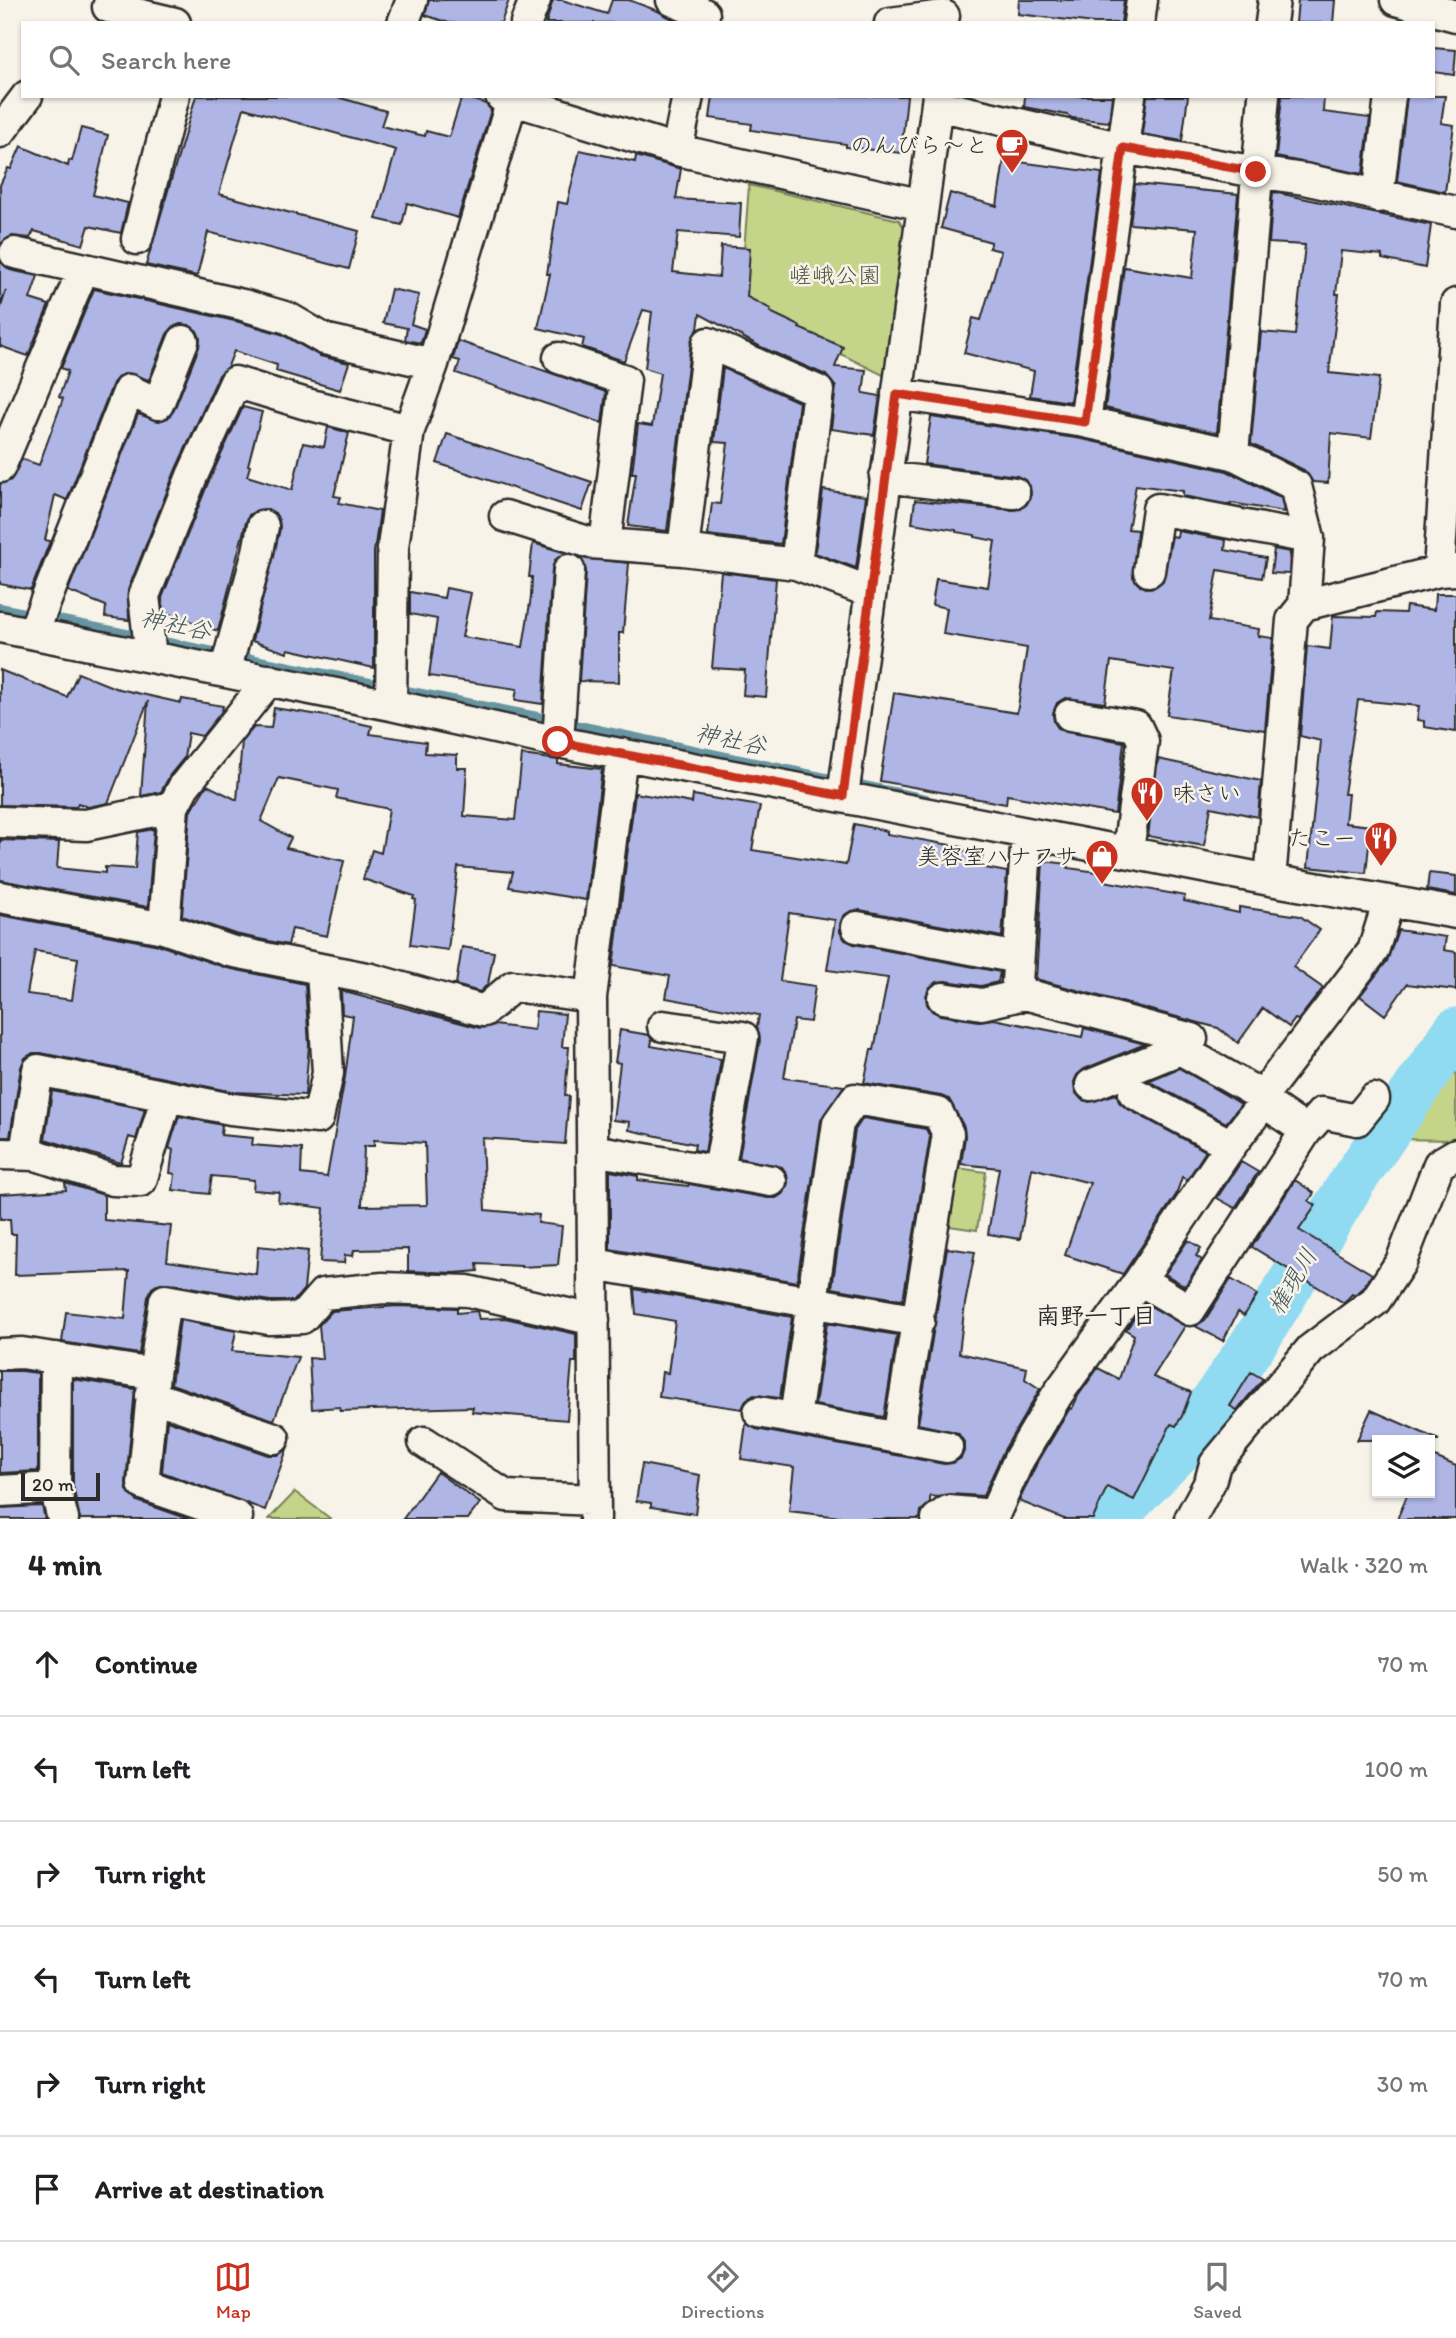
<!DOCTYPE html>
<html lang="en">
<head>
<meta charset="utf-8">
<style>
  :root { --surface:#fff; --page:#f6f6f6; --text:#202124; --muted:#757577; --line:#e0e0e0; --accent:#c8321e }
  body { margin:0; font-family:Itim,"Klee One",sans-serif; background:var(--page); color:var(--text) }
  .controls { position:absolute; right:21px; bottom:21px; display:grid; overflow:hidden; border-radius:0px; box-shadow:0 2px 5px #0004 }
  .controls button { width:63px; height:63px; display:grid; place-items:center; padding:0; border:0; border-bottom:2px solid var(--line); background:var(--surface); color:var(--text); font:35px sans-serif }
  .scale { position:absolute; left:21px; bottom:18px; width:79px; box-sizing:border-box; padding-left:7px; border:4px solid #2b2b2b; border-top:0; font-size:19px; line-height:24px; white-space:nowrap; color:#2b2b2b; -webkit-text-stroke:5px #f7f3e8; paint-order:stroke }
  .stop { position:absolute; width:21px; height:21px; margin:-16px; border:5px solid #c8321e; border-radius:50%; background:#fff }
  .stop.end { background:#c8321e; border-color:#fff; box-shadow:0 2px 7px #0008 }
  .list { margin:0; padding:0; list-style:none }
  h2 { display:flex; justify-content:space-between; align-items:center; height:91px; margin:0; padding:0 28px; font-size:30px }
  h2 small { font-size:23px; font-weight:400; color:var(--muted) }
  .list li { display:grid; grid-template-columns:46px 1fr auto; gap:21px; align-items:center; box-sizing:border-box; height:105px; padding:0 28px; border-top:2px solid var(--line) }
  .list b { display:block; font-size:26px; white-space:nowrap }
  .list em { font-size:23px; font-style:normal; color:var(--muted) }
  .icon { flex:none; width:38px; height:38px; fill:none; stroke:currentColor; stroke-width:2; stroke-linecap:round; stroke-linejoin:round }
  .map { position:relative; flex:none; width:1456px; height:1519px; overflow:hidden }
  .search { position:absolute; background:var(--surface); box-shadow:0 2px 5px #0004; left:21px; right:21px; top:21px; height:77px; display:flex; align-items:center; gap:18px; box-sizing:border-box; padding:0 24px; border-radius:0px; color:var(--muted); font-size:26px }
  .sheet { height:721px; background:var(--surface) }
  nav { display:flex; justify-content:space-around; align-items:center; box-sizing:border-box; height:98px; border-top:2px solid var(--line); background:var(--surface); font-size:19px; color:var(--muted) }
  nav a { display:grid; justify-items:center; gap:4px }
  nav .on { color:var(--accent) }
  .map>svg:first-child { display:block }
  .green { fill:#c4d489; stroke:#78805a; stroke-width:2 }
  .lines { fill:none; stroke-linecap:round; stroke-linejoin:round }
  .stream { stroke:#6895a2; stroke-width:8 }
  .river { stroke:#91dbf2; stroke-width:47 }
  .building { fill:#afb6e6; stroke:#2b2b2b; stroke-width:2; fill-rule:evenodd }
  .minor-casing { stroke:#2b2b2b; stroke-width:35 }
  .minor { stroke:#f7f3e8; stroke-width:30 }
  .route { stroke:#c8321e; stroke-width:9 }
  .labels { text-anchor:middle; dominant-baseline:central; stroke-width:5; stroke-linejoin:round; paint-order:stroke }
  .poi-label { font-size:23px; fill:#2b2b2b; stroke:#f7f3e8; text-anchor:end }
  .park-label { font-size:23px; fill:#515542; stroke:#f7f3e8 }
  .water-label { font-size:24px; font-style:italic; fill:#44575d; stroke:#f7f3e8 }
  .neighbourhood-label { font-size:24px; font-weight:bold; fill:#2b2b2b; stroke:#f7f3e8 }
</style>
</head>
<body>
<div class="map">
<svg width="1456" height="1519" viewBox="0 0 1456 1519">
  <rect width="100%" height="100%" fill="#f7f3e8"/>
  <filter id="ink" filterUnits="userSpaceOnUse"><feTurbulence type="fractalNoise" baseFrequency=".0143" numOctaves="2"/><feDisplacementMap in="SourceGraphic" scale="14" xChannelSelector="R" yChannelSelector="G"/><feConvolveMatrix kernelMatrix="1 2 1 2 8 2 1 2 1" color-interpolation-filters="sRGB"/></filter>
  <g filter="url(#ink)">
    <path class="green" d="M749,185l150,35 8,12 -14,148 -153,-76z
      M1456,1052v88l-64,-1z
      M951,1167l35,5 -9,58 -35,-5z
      M295,1492l36,27h1h-63z"/>
    <g class="lines">
      <path class="stream" d="M0,607l141,29
        M154,639l70,14
        M236,655l149,30
        M397,688l156,31
        M565,722l361,76"/>
      <path class="river" d="M1112,1519l73,-75 76,-112 91,-150 104,-151"/>
    </g>
    <path class="building" d="M429,0h80l-8,23h-52l-24,-8z
      M553,0h9l45,14 5,-14h17l29,11 22,12h-134z
      M1019,0h105l-3,23h-27l-76,-9z
      M1298,0h37l-2,23h-37z
      M1433,48l23,2 -2,25 -21,-3z
      M196,96h138l52,15 -5,15 44,10 1,-5 23,6 13,-41 24,8 5,6 -33,108 -51,-15 -5,22 -26,-6 20,-69 -152,-42 -25,86 140,37 -10,38 -141,-37 -11,44 -51,-11z
      M713,96h194l-6,57 -55,-6v-3l-95,-14 1,-6 -42,-6z
      M1025,96h87l-3,26 -37,-4 -5,-3 -43,-8z
      M1147,96h41l-6,45 -40,-7z
      M1282,96h42l-1,16 47,6 -7,56 -87,-17z
      M1407,96h38l-4,27 13,2 -9,67 -48,-11z
      M81,128l27,7 -15,60 35,8 -7,30 -32,-7 -6,19 -49,-14 -4,7 -19,-2 -11,9v-60l8,-17 3,1 10,-23 47,20 1,-6 3,1z
      M580,150l55,12 1,-6 45,13 -5,30 65,4 -2,34 -61,-5 -5,40 46,5 2,-31 29,2 -3,49 24,12 -1,3 30,14 -1,2 44,19 -8,20 31,3 -3,23 17,3 -6,39 -43,-6 5,-42 -10,-12 -65,-28 -61,-33 -2,15 -7,12 -24,190 -39,-5 8,-53h-4l6,-49 14,2 8,-53 -15,-5 7,-56 -9,-2 -19,51 -42,-14 2,-8 -46,-11 12,-54h-3l11,-72 9,2z
      M1004,160l98,13 -32,229 -40,-6 4,-25 -70,-18 9,-35 8,2 20,-69 -12,-3 2,-6 -50,-14 9,-35 47,13z
      M1135,184l103,10 -21,239 -112,-25 19,-141 68,11 5,-49 -67,-5z
      M1273,192l158,33 -6,43 -43,-9v-4l-41,-4 -5,43h3l-10,79 50,5 -8,60 -40,-5 -3,50 -15,-1 -9,-12 -53,-26 10,-112 34,3 10,-90 -36,-2z
      M0,261l10,9 28,6 -8,23 19,6 -21,51 -28,-10v-36l6,-19 -6,13z
      M94,289l145,33 42,12 39,22 29,7 -9,27 -64,-19 1,-6 -43,-14 -6,15 -9,9 -43,94 -48,121 1,30 -24,-3 1,-11 -38,-15 70,-177 21,7 9,-3 6,-8 25,-63 1,-9 -3,-7 -8,-6 -9,-1 -7,3 -6,7 -18,46 -21,-7 -9,3 -6,7 -46,117 -12,-5 -10,45 5,1 -19,49 -31,-6v-100l11,-4 11,-21 17,6 24,-66 -4,-2 9,-26 -7,-3z
      M391,289l28,6 -8,29 14,5 -4,14 -16,-3 2,-12 -24,-5z
      M458,341l148,51 -4,31 -146,-50 4,-12 -7,-2z
      M723,368l76,34 -18,142 -73,-9 4,-32 8,1 8,-61 -14,-1z
      M243,407l19,5 -14,53 2,1 -3,10 45,14 11,-47 21,4 4,-20 21,6 -15,63 7,1 -2,6 41,8 -6,41v116l-86,-19 -1,4 -35,-12 28,-112 -1,-9 -4,-7 -8,-4 -10,1 -8,5 -3,7 -28,109 -55,-19 -1,-14 46,-115z
      M931,417l151,22 145,32 54,27 3,14 -53,-9v2l-48,-9v-5l-47,-6 -8,44 9,1 -4,47 5,7 8,4 9,-1 8,-6 9,-45 5,1 1,-6 48,9 -1,10 41,8 -4,20 -44,-8 -9,51 50,8 -1,7 15,2 -8,92 -98,-15 7,-44 -63,-10 -6,42 -40,-5 -8,5 -4,10 1,9 4,6 8,4 58,10 -9,72 -108,-19 -1,9 -126,-23 14,-88 123,20 10,-65 -84,-14 4,-26 -15,-3 4,-26 52,8 7,-46 -20,-4v-2l-19,-3v-2l-44,-7 3,-23 98,10 8,-1 6,-5 4,-10 -1,-8 -5,-6 -8,-4 -93,-12z
      M447,434l145,48 -10,29 -145,-48z
      M823,490l43,6 -10,72 -41,-15z
      M533,543l33,10 -11,7 -3,9 -9,135 -28,-4 2,-11 -88,-13 8,-57 -27,-5v-22l34,6 2,-10 25,5 -9,44 61,10 8,-50 1,-20h-3z
      M1274,549l16,3 -1,22 -18,-1z
      M581,558l48,5 -6,70h-4v49l-40,-1 7,-110z
      M721,572l55,7 -10,118 -23,-2 2,-25 -33,-2z
      M1435,594h21v138l-32,-5v-6l-7,-1 2,-14 -61,-6 -14,94h4l-3,29 26,3 -5,47 -58,-6 13,-126 -21,-5 7,-90 23,3 3,-33 43,1 1,-5 28,1 1,-7 28,4z
      M0,670l67,27 11,-24 37,15 66,15 1,-4 41,7 -1,5 -20,25 -14,-3 -4,25 -14,17 -9,17 -20,4 7,-95 -40,102 -20,4 -10,-4 -2,4 -76,-2z
      M274,708l52,8 46,10 -2,8 56,8 -1,11 32,2v13h10l-3,48 51,4 7,-65 36,5v4l44,5 -16,131 -77,-13 4,-15 -55,-5 -10,83 -38,-5 6,-45 -3,-1 1,-3 -51,-17 9,-29 9,3 8,-44 -53,-11 2,-8 -59,-12 -18,43 30,17 -5,10 58,13 -17,75 -35,-7 -4,16 -53,-11 -53,-18 8,-104 17,-27 30,15 5,-59 12,-14 17,1z
      M1158,759l103,22 -3,36 -47,-10 -7,39 -56,-10z
      M635,793l57,10 1,-8 67,11 -8,44 94,15 8,-41 33,7v3l75,13 -1,3 22,4 -3,13 27,5 -5,65 -142,-27 -9,1 -8,5 -3,8v8l5,8 9,4 146,28 -2,10 -17,4 -35,-5 -10,1 -7,6 -3,8 1,8 5,7 8,4 39,6 15,-2 88,18 2,-9 61,16 -61,25 -7,6 -3,7 1,10 6,7 8,3 28,-8 2,8 7,6 80,43 -19,29 -5,-3 -6,18 -53,79 -58,-19 25,-72 -58,-15 -12,71 -32,-5 11,-66 -38,-4 4,-27 -1,-10 -15,-28 -8,-3 -77,-13 7,-33h3l14,-72 -61,-8 8,-50 -46,-7 -9,68 35,5 -5,36 -16,-2 -10,58 60,8 -23,34 -24,162 -187,-33v-78l28,5v4l50,6 1,-2 79,14h8l8,-5 4,-10 -1,-9 -5,-7 -43,-9 21,-118 -3,-13 2,-12 -93,-17 4,-22 -57,-10z
      M154,829l-6,78 -148,-27v-40l59,2 -2,26 48,5v-6l30,2 3,-37z
      M1043,861l26,3 -1,4 37,5 -1,8 81,15 -1,5 55,12v-6l61,9 20,14 -27,37 30,21 -25,32 -3,-1 -6,8 -26,-19 -25,35 -20,-15 -182,-49z
      M1429,873l27,3v19l-29,-5z
      M0,915l159,30 68,23 78,16 4,61 -4,50 -71,-3 -193,-39h-8l-8,5 -4,9 -11,70h-10zM35,951l43,7 -6,42 -45,-6z
      M1398,930l48,7 -2,13 12,2v38l-49,-6 -22,31 -25,-19 27,-35z
      M462,947l32,5 -6,32 -8,8 -28,-8h4z
      M341,991l139,37 14,-3 40,5 2,-19 29,3 -3,33h7l-4,49h4l-4,48 -83,-6 3,72 54,5 -1,8 24,3 -4,39 -37,2v-1l-44,-2 1,7 -23,2 -47,-2v-22l-54,1 -1,6 -8,-1 -1,8 -24,-1 4,-54 -46,-6 1,-10 -26,-2 1,-10 -42,-4 -3,18 -36,-4 2,-16 -5,-1 3,-23 -4,-2 10,-32 43,9 -1,10 32,3 -1,7 50,4 -1,25 26,3 18,-100 8,-61 -11,-2zM374,1140l51,3 2,62 -65,1 2,-60h10z
      M620,1030l29,5 3,5 -1,6 70,13 -16,93 -11,-2 1,-6 -66,-14 1,-8 -17,-2 7,-57 -5,-1z
      M1179,1068l62,36 -15,19 -78,-42z
      M52,1091l93,18 -9,30 -7,-2 -8,26 -76,-24z
      M863,1118l63,11 4,8 -27,163 -71,-12 23,-158z
      M1241,1162l17,10 -23,36 -18,-10z
      M1295,1180l19,13 -5,8 7,4 -17,25 73,44 -10,15 -8,6 -2,-1 -8,9 -92,-56z
      M65,1183l39,12v25l67,6 -4,35 89,13 2,-28 50,5 -4,38 -10,12h-24l-102,-18h-8l-8,5 -4,9 -9,57 -77,-12 4,-30 59,7 4,-48 -114,4 1,-41h-5l-1,-15h-10v-25l66,-4z
      M1188,1240l13,8 -5,8 6,4 -17,26 -20,-12z
      M947,1248l28,4 -10,52 -6,49 68,15 -2,11 15,10 -36,61 -21,46 -33,-2 -12,3 -8,-1v7l-9,8 -1,8h-63l-68,-8 5,-44 -53,-8 5,-36 10,6 188,35 9,-1 8,-5 3,-7v-9l-6,-9 -40,-9z
      M1231,1279l26,16 -13,21 -6,-4 -15,29 -28,-15 10,-6z
      M634,1289l158,28 -12,81 -26,-3 -8,5 -4,9 -83,-12 3,-25 6,1 7,-52 -39,-7z
      M1145,1303l40,23 -32,51 38,15 -9,24 -6,10 -5,-2 -37,76 -27,-13 -14,32h-29l-45,-18 16,-34 35,-59 2,1 6,-13 20,-28 21,11 15,-44 -8,-5z
      M397,1306l60,2v5l20,-2 2,8 26,-1 71,16v28h-4l-5,58 -95,-8 1,-5 -133,4v-4l-28,2 -3,-51 13,1 -3,-34 13,-14z
      M180,1320l56,11 -4,20 66,6 -24,63 -103,-36z
      M827,1323l70,12 -13,82 -69,-12z
      M0,1371h21l17,2v98l-38,2z
      M1251,1372l12,7 -26,31 -7,-4z
      M73,1379l62,10 -9,93 1,8 10,11 52,18h-109l-7,-33z
      M1371,1410l68,30h-82z
      M167,1420l101,35h10l9,-6 -22,61 -103,-38z
      M1430,1455l26,11v53h-59l11,-26h22z
      M642,1464l58,11 -5,39 -44,-7v-4l-15,-2z
      M437,1472l43,31 -12,16h-65z
      M42,1506l3,13h-45v-11z"/>
    <g class="lines">
      <defs>
        <path id="minor" d="M672,0l32,14 -1,9
          M1396,0l60,16
          M108,7l67,16
          M403,23l9,-23
          M526,23l9,-23
          M890,23l54,-7
          M1139,23l3,-23
          M1271,23l3,-23
          M501,96l176,54 246,55
          M937,105l186,43 133,24 48,7 152,33
          M0,132l27,-36
          M677,150l11,-54
          M1378,197l12,-101
          M137,239l37,-143
          M15,253l228,52 45,13 36,21 109,25
          M559,358l66,22 -20,164
          M897,394l188,28 148,32 63,32 13,52 -5,67
          M1085,422l45,-326
          M1233,454l31,-358
          M0,467l83,-197
          M885,477l129,16
          M505,516l86,27 92,7 113,14 74,28
          M683,550l25,-207 110,48 -22,173
          M1149,571l9,-62 151,29
          M1439,571l17,-267
          M0,627l391,78 167,37 712,138 186,33
          M33,633l96,-243 29,14 25,-63
          M151,657l-7,-61 48,-120 43,-94 68,21 106,27
          M225,672l33,-120 5,-26
          M391,705l2,-158 16,-117 24,-66 79,-264
          M1070,715l66,11 7,15 -15,110
          M558,742l11,-172
          M843,796l95,-700
          M0,822l86,3 87,-18 11,-21 85,-106
          M1027,833l-10,149 8,12 167,45
          M1270,880l22,-260 12,-15 135,-34 17,-1
          M0,897l164,31 66,23 141,28 113,32 29,-25 78,11
          M857,927l161,31
          M164,928l9,-121
          M943,998l39,6 43,-10
          M663,1026l80,11 -24,134
          M1091,1085l89,-36 82,47 2,6 42,29
          M1134,1093l97,52
          M1262,1096l111,-145 16,-50
          M593,1150l178,31
          M25,1153l13,-83 193,39 87,9 10,-45 -6,-103
          M0,1154l36,1 77,25 28,1 26,-85
          M594,1264l325,57
          M1140,1280l50,30 116,-179 16,-18 35,7 17,-21
          M0,1354l22,-1 132,21 11,-74 104,19 33,-1 21,-24 60,-6 85,3 126,29
          M56,1358l-1,130 8,31
          M154,1374l-11,110 94,33
          M151,1396l123,42
          M759,1412l188,35
          M795,1418l43,-295 17,-24 83,14 10,21 -50,304
          M424,1442l82,54 88,4
          M0,1491l55,-3
          M595,1519l-4,-522 31,-243
          M937,1519l11,-8 46,4 25,-56 38,-64 83,-115 91,-135 33,-43
          M1190,1519l20,-37 5,-18 96,-115 64,-48 26,-39 38,-98 17,-10"/>
      </defs>
      <use href="#minor" class="minor-casing"/>
      <use href="#minor" class="minor"/>
    </g>
  </g>
  <g class="lines" filter="url(#ink)">
    <path class="route" d="M558,742l285,54 54,-402 188,28 38,-274 133,24"/>
  </g>
  <defs>
    <symbol id="cafe-pin" viewBox="-11 -11 22 30"><path d="M0 17L-7.5 6A9.5 9.5 0 1 1 7.5 6Z" fill="#c8321e" stroke="#f7f3e8"/><path d="M-5.5-4.5H6V0H3Q3 3.5 0 3.5H-2.5Q-5.5 3.5-5.5 0ZM3-3.2v2h1.7v-2ZM-6 4.5H4V6H-6Z" fill="#fff"/></symbol>
    <symbol id="restaurant-pin" viewBox="-11 -11 22 30"><path d="M0 17L-7.5 6A9.5 9.5 0 1 1 7.5 6Z" fill="#c8321e" stroke="#f7f3e8"/><path d="M-5-6h1v4h1v-4h1v4h1v-4h1v5L-1.5 .5V6h-2V.5L-5-1ZM5-6V6H3V1.5H1.5Q1.5-4 5-6Z" fill="#fff"/></symbol>
    <symbol id="shop-pin" viewBox="-11 -11 22 30"><path d="M0 17L-7.5 6A9.5 9.5 0 1 1 7.5 6Z" fill="#c8321e" stroke="#f7f3e8"/><path d="M-5-2.5h2.3a2.7 3.5 0 0 1 5.4 0H5L5.5 6h-11ZM-1.5-2.5h3a1.5 2.3 0 0 0-3 0Z" fill="#fff"/></symbol>
  </defs>
  <g fill-rule="evenodd">
    <use href="#cafe-pin" x="993" y="126" width="38" height="52"/>
    <use href="#restaurant-pin" x="1128" y="774" width="38" height="52"/>
    <use href="#restaurant-pin" x="1362" y="819" width="38" height="52"/>
    <use href="#shop-pin" x="1083" y="837" width="38" height="52"/>
  </g>
  <g class="labels">
    <g class="poi-label">
      <text x="988" y="145">のんびら～と</text>
      <text x="1172" y="793" text-anchor="start">味さい</text>
      <text x="1356" y="838">たこー</text>
      <text x="1078" y="856">美容室ハナフサ</text>
    </g>
    <g class="park-label">
      <text x="835" y="275">嵯峨公園</text>
    </g>
    <g class="water-label">
      <text transform="translate(176 624) rotate(12)">神社谷</text>
      <text transform="translate(731 739) rotate(12)">神社谷</text>
      <text transform="translate(1292 1281) rotate(-59)">権現川</text>
    </g>
    <g class="neighbourhood-label">
      <text x="1096" y="1315">南野一丁目</text>
    </g>
  </g>
</svg>
<div class="controls">
<button><svg class="icon" aria-label="layers" viewBox="0 0 24 24"><path d="M12 4l9 5-9 5-9-5zM3 14l9 5 9-5"/></svg></button>
</div>
<div class="scale">20 m</div>
<div class="stop" style="left:558px;top:742px"></div>
<div class="stop end" style="left:1256px;top:172px"></div>
<div class="search"><svg class="icon" aria-label="search" viewBox="0 0 24 24"><circle cx="10" cy="10" r="6"/><path d="M15 15l6 6"/></svg>Search here</div>
</div>
<section class="sheet">
<h2>4 min<small>Walk · 320 m</small></h2>
<ul class="list">
<li><svg class="icon" aria-label="ahead" viewBox="0 0 24 24"><path d="M12 20V5M6 11l6-6 6 6"/></svg><div><b>Continue</b></div><em>70 m</em></li>
<li><svg class="icon" aria-label="left" viewBox="0 0 24 24"><path d="M17 20v-9H6M10 6l-5 5 5 5"/></svg><div><b>Turn left</b></div><em>100 m</em></li>
<li><svg class="icon" aria-label="right" viewBox="0 0 24 24"><path d="M7 20v-9h11M14 6l5 5-5 5"/></svg><div><b>Turn right</b></div><em>50 m</em></li>
<li><svg class="icon" aria-label="left" viewBox="0 0 24 24"><path d="M17 20v-9H6M10 6l-5 5 5 5"/></svg><div><b>Turn left</b></div><em>70 m</em></li>
<li><svg class="icon" aria-label="right" viewBox="0 0 24 24"><path d="M7 20v-9h11M14 6l5 5-5 5"/></svg><div><b>Turn right</b></div><em>30 m</em></li>
<li><svg class="icon" aria-label="arrive" viewBox="0 0 24 24"><path d="M6 21V4h12l-3 4 3 4H6"/></svg><div><b>Arrive at destination</b></div></li>
</ul>
</section>
<nav>
<a class="on"><svg class="icon" aria-label="map" viewBox="0 0 24 24"><path d="M3 6l6-2 6 2 6-2v14l-6 2-6-2-6 2zM9 4v14M15 6v14"/></svg>Map</a>
<a><svg class="icon" aria-label="directions" viewBox="0 0 24 24"><path d="M12 3l9 9-9 9-9-9zM9 14v-3h6M13 9l2 2-2 2"/></svg>Directions</a>
<a><svg class="icon" aria-label="saved" viewBox="0 0 24 24"><path d="M7 4h10v16l-5-4-5 4z"/></svg>Saved</a>
</nav>
</body>
</html>
